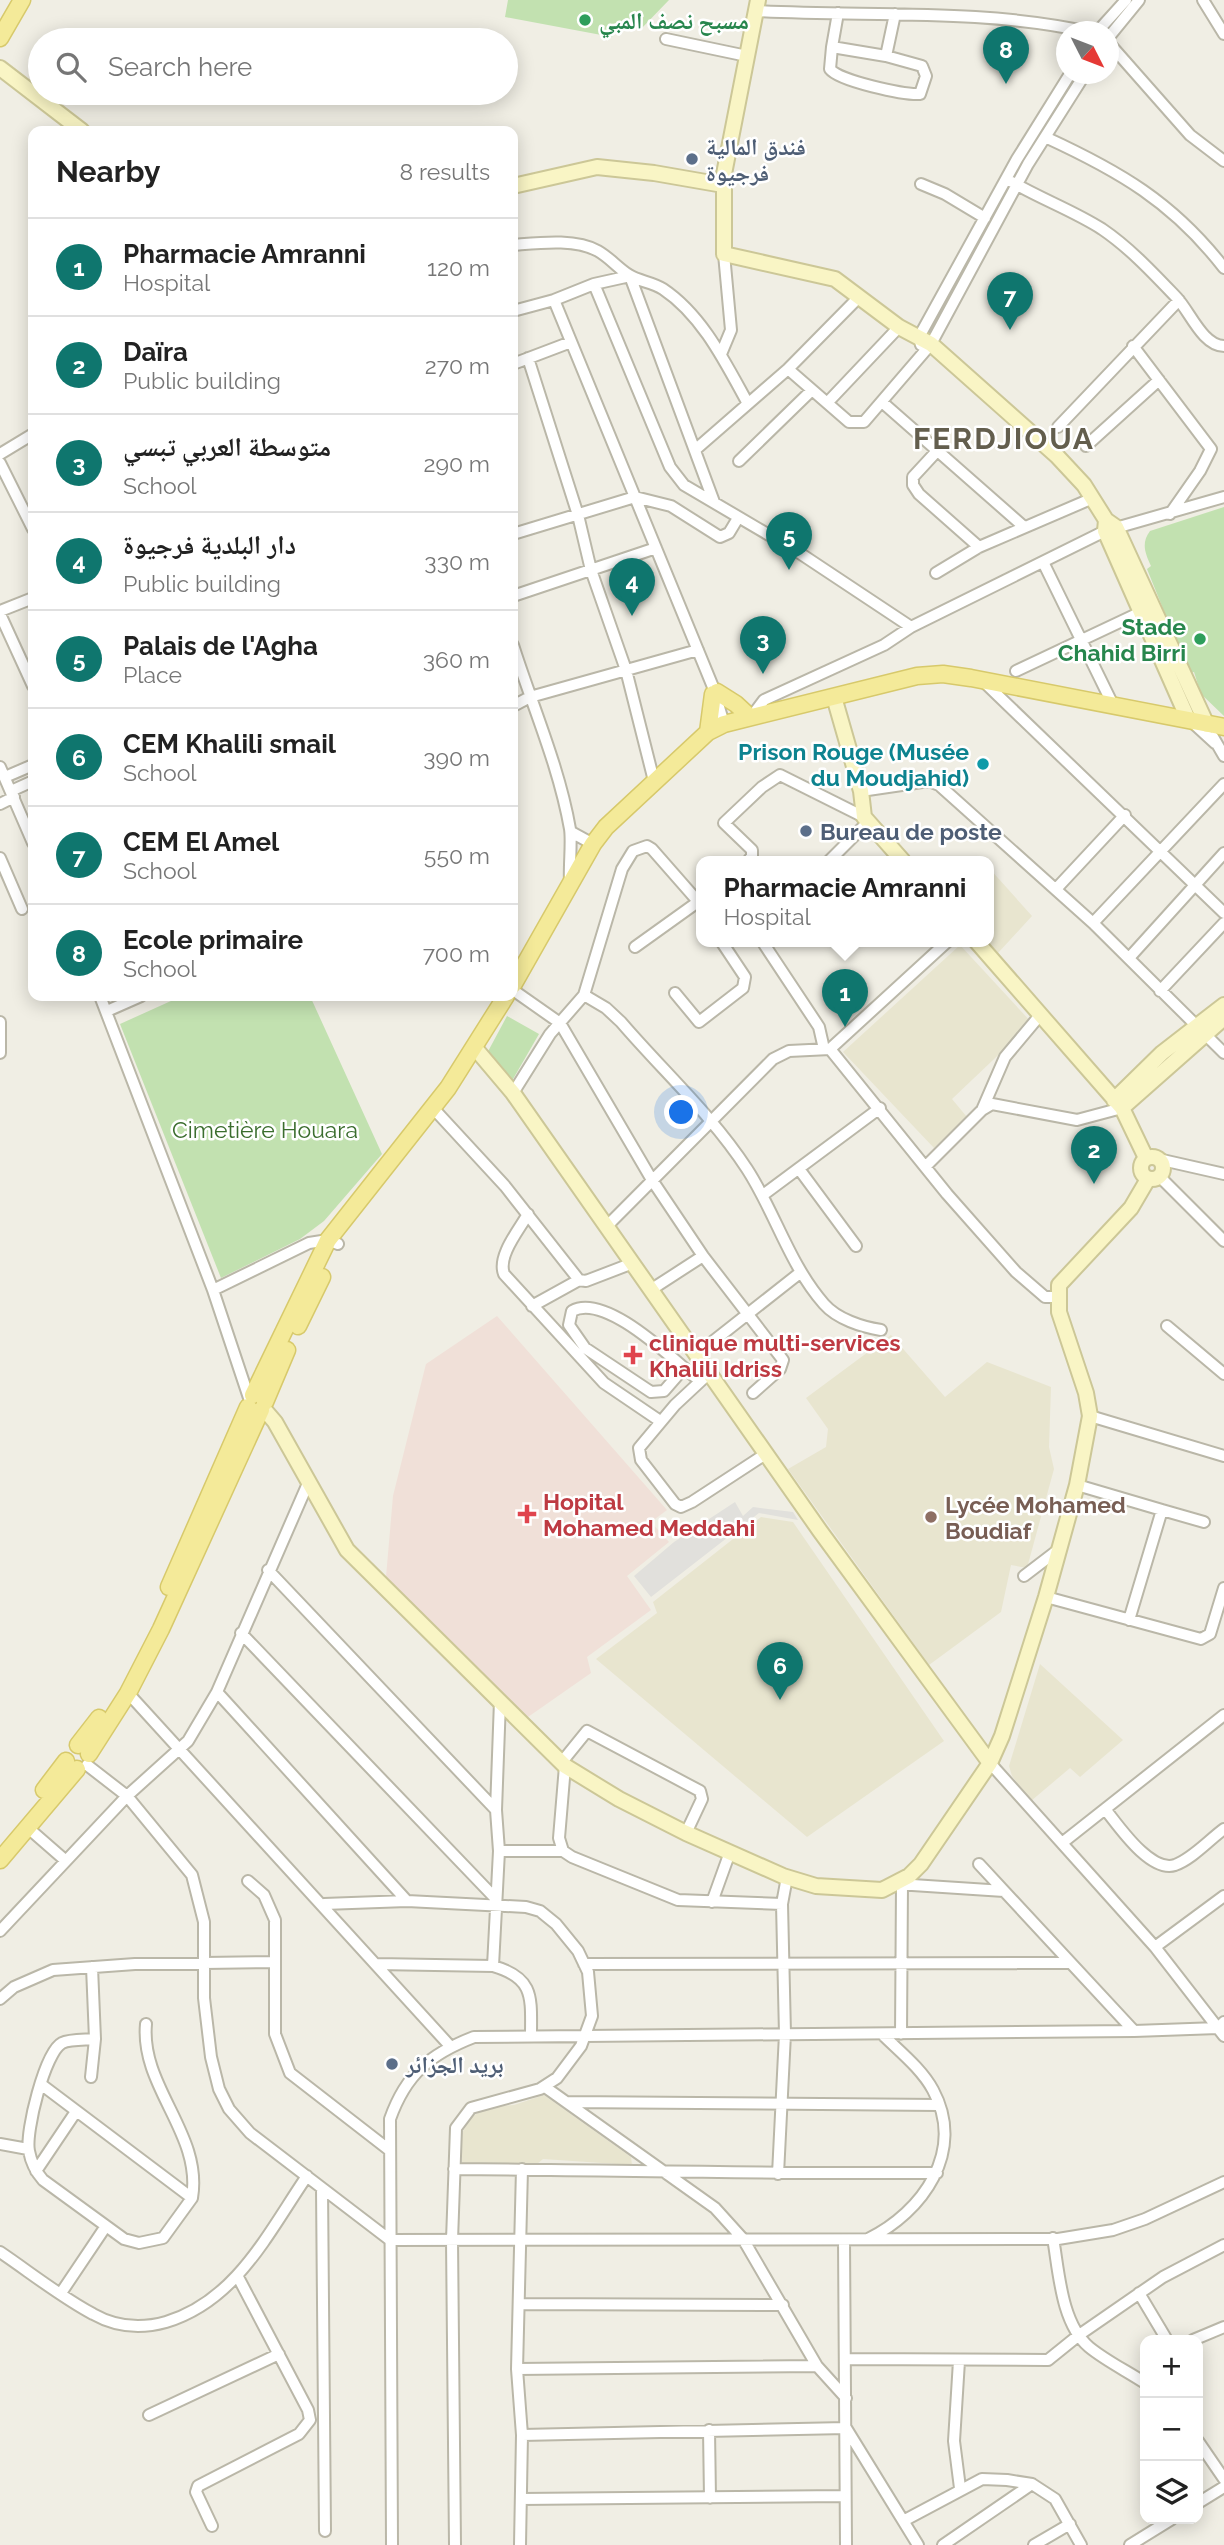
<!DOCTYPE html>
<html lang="en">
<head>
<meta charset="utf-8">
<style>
  :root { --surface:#fff; --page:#f2f2f2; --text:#222; --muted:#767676; --line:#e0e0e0; --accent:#0f766e }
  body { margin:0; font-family:Raleway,"Noto Naskh Arabic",sans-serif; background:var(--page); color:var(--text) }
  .controls { position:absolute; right:21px; bottom:21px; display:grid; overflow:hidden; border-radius:14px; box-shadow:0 4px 18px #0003 }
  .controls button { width:63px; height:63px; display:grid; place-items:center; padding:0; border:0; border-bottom:2px solid var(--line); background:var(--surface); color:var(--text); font:35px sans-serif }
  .compass { position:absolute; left:1056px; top:21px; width:63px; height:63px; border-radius:50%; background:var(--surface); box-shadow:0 4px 18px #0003; rotate:132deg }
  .you { position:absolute; left:682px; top:1113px; width:24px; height:24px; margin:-18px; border:5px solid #fff; border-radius:50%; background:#1a73e8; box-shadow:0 0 0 10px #1a73e833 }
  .badge { display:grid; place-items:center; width:46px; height:46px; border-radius:50%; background:var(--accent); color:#fff; font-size:23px; font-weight:700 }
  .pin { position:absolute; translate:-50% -58px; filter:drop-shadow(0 2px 4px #0008) }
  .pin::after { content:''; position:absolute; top:37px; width:24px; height:21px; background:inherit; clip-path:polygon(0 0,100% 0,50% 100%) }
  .popup { position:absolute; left:696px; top:856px; width:298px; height:91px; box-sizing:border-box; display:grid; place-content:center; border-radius:14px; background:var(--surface); filter:drop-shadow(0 2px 5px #0005); font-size:23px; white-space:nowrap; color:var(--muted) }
  .popup b { font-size:26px; color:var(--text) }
  .popup::after { content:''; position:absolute; left:50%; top:100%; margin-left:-14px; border:14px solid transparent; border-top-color:var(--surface) }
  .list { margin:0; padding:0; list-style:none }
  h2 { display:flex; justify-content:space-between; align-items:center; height:91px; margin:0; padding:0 28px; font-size:30px }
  h2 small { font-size:23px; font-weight:400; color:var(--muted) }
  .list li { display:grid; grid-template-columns:46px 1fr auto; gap:21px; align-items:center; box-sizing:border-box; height:98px; padding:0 28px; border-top:2px solid var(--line) }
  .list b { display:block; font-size:26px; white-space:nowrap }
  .list p { margin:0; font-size:23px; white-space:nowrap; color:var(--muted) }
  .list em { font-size:23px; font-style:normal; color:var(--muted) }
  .icon { flex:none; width:38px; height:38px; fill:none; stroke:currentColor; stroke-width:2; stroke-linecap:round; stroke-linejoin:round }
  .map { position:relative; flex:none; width:1224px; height:2545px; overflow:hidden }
  .search { position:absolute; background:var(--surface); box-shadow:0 4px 18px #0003; left:28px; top:28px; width:490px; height:77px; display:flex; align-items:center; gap:18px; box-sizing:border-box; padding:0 24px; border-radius:38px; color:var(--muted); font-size:26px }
  .panel { position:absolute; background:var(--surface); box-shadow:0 4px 18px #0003; left:28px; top:126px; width:490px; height:875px; border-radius:14px }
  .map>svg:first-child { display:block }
  .education { fill:#e8e5cf }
  .medical { fill:#f0e0d8 }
  .green { fill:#c2e1b0 }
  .parking { fill:#e1e0dc }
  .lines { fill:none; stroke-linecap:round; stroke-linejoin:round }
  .street-casing { stroke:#bab7a8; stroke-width:14 }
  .secondary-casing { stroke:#ccc797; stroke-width:18 }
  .primary-casing { stroke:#d7c96b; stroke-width:19 }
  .street { stroke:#fff; stroke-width:10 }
  .secondary { stroke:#f9f5c5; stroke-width:14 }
  .primary { stroke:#f4ea99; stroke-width:16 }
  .leisure-dot { fill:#2e9e5b; stroke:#fff; stroke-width:2.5 }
  .service-dot { fill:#5c6f8a; stroke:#fff; stroke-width:2.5 }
  .culture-dot { fill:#0f9aa8; stroke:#fff; stroke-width:2.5 }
  .health-dot { fill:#e0444e; stroke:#fff; stroke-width:2.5 }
  .education-dot { fill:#8d6e63; stroke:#fff; stroke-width:2.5 }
  .labels { text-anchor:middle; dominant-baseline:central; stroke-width:5; stroke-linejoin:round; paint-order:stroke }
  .leisure-label { font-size:23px; font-weight:bold; fill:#27864d; stroke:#fff; text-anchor:start }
  .service-label { font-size:23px; font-weight:bold; fill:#4e5e75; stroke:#fff; text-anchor:start }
  .culture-label { font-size:23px; font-weight:bold; fill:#0d838f; stroke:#fff; text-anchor:end }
  .park-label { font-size:23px; fill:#3b6d2e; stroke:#fff }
  .health-label { font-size:23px; font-weight:bold; fill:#be3a42; stroke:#fff; text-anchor:start }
  .education-label { font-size:23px; font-weight:bold; fill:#785e54; stroke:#fff; text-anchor:start }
  .district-label { font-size:30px; font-weight:bold; letter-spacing:2px; fill:#635e4d; stroke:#fff }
</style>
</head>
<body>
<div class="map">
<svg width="1224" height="2545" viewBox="0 0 1224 2545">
  <rect width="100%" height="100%" fill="#f0eee4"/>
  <path class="education" d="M989,868l43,48 -34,37 -10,-12z
    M960,945l72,78 -80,76 15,18 -33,31 -91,-96z
    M891,1335l54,62 42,-35 64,25 -2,60 5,22 -27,99 -16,-3 -10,47 -72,53 -141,-196 38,-22 2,-18 -22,-31z
    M761,1517l32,5 151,219 -137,96 -211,-178 61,-46 -4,-11z
    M1040,1664l83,76 -43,37 -10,-9 -39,33 -19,-25 -3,-10z
    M544,2095l87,62 1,8 -89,-6 -6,5h-75l-1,-29 10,-18 18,-10 25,-2z"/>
  <path class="medical" d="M497,1316l170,194 -16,12 18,20 -42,34 24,34 -64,47 4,16 -63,44 -142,-140 7,-81 33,-132z"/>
  <path class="green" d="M508,0h161l-29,30 -25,-7 -3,14 -107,-20z
    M1224,507v209l-23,-22 -7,-22 -5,1 -42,-104 4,-3c-6,-13 -10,-23 -1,-35z
    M182,996h128l72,158 -58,67 -24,18 -79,39 -101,-254z
    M507,1016l32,18 -30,52 -24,-29z"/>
  <path class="parking" d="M735,1502l8,14 10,-9 40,5 5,8 -39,-7 -108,84 -17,-21 40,-34z"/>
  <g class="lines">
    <defs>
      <path id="street" d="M1203,0l21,34
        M756,11c110,6 224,-3 333,21
        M1097,32l29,-32
        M1108,38l31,-38
        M666,39l81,17
        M1108,42l82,93 34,26
        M832,47l6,-34
        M886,56l36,10 4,10 -6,18c-16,1 -81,-13 -90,-25l2,-22 54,9 9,-42
        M1045,137c74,34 128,65 179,131
        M1012,182c29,17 62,29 90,47 28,19 52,45 75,69 13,14 26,48 47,48
        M921,184l24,10 40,24
        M513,245c25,-2 62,-7 85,6 12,7 20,17 31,24 9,6 23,7 34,14 39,26 62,73 84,113
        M594,284l76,183 14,18 114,67 113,75
        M554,300l159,387 11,37
        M513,311l41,-11 40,-16 36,-8 84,226
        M921,345l-2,-8 98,-178 53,-85
        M1133,346l78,103 -11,22 -30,43
        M721,354l10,-24 -7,-76
        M528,358l50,157 13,55 35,100 28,111
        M513,364l58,-22
        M788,369l61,53h15l67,-78 97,-180 57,-90
        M828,402l71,-75
        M882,402l141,124
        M1058,427l121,-127
        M1086,446l73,-66
        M695,450l93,-81 71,-72
        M937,451l-24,26v8l6,9 60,53
        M0,454l33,-20
        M739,461l73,-71
        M0,463l33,66
        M513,534l122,-37 36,9 49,31 9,-4 9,-15
        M1043,562l71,145
        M936,573l43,-26 114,-49
        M513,596l143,-48
        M0,611l33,-13
        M0,614l33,72
        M513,645c19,60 46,121 57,184 2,13 -1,37 0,53
        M1016,671l125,-59
        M985,683l239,230
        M513,706l17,-9 168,-47
        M752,716l12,-16 120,-55 27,-18 194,-96 119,-34
        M1191,721l24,22
        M1213,737l11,19
        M0,767l33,76
        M5,777l28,-12
        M11,791l22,-10
        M861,791l68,-10 10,4 154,138 131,130
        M0,804l14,-7
        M571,832l22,12
        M0,858l22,51
        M748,861l4,-5v-6l-28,-27 38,-36 18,-12 84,42
        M829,861l39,-39
        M1056,889l69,-74
        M1093,923l131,-139
        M762,941l57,86 5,22
        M635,947l67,-48
        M1129,958l95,-105
        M513,990l47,33 92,157 51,76 80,104 -3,9 -27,24
        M1160,991l64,-68
        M675,993l24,29 44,-34 2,-11 -24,-36
        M584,995l22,13 15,14c41,48 91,93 126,147 28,43 42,95 77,135 13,15 38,23 57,26
        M100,996l113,294 36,108
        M107,1011l34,-15
        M0,1022v31
        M830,1049l118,-108
        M513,1093l37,-59 34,-39 38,-126 11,-18 14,-5 5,3 50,57
        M433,1108l72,78 74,94 7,1 47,-18
        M982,1110l23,-53 36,-43
        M1158,1159l66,15
        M926,1166l56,-56 10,-6 85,16 45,-12
        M799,1169l57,77
        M1159,1176l65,65
        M763,1195l117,-87
        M528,1214c-9,16 -31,42 -24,60l100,109 56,38
        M606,1227l167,-168 16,-8 41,-2 117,145 69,78 29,25h11
        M652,1289l51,-33
        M213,1290l96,-47 19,-3 10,4
        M532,1306l47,-26
        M1167,1326l57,48
        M697,1354l104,-82
        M684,1368l-20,23 -13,1 -66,-44 -16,-23 3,-14c34,-19 102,50 128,70
        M705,1377l-30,28 -36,43 2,12 34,44 6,3 11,-5 75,-49
        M1090,1416l134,40
        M1077,1485l85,25 -33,110
        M1162,1510l42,12
        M268,1570l228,240
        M1024,1576l34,-26
        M1046,1597l155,42 9,-5 14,-46
        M241,1633l255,266
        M217,1692l190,209
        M128,1693l322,353
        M561,1763l26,-32 113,60 2,8 -16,34
        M990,1763l165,184 69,89
        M87,1765l40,31 65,79 12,47v76l7,59 8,32 10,20 21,24 140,107 668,-1 55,-9 32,-11 79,-37
        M565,1766l-6,72 4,13 9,6 106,43 104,4
        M1105,1809c13,16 45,64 70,56 17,-6 34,-25 49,-36
        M27,1827l39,34
        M1062,1843l162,-128
        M499,1851h64
        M979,1864l155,167
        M248,1881l16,14 11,25v114l15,39 98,76
        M897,1884l107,7
        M712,1902l18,-50
        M324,1904l83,-3 119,6 14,4 16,13 22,27 10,21 4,44 -11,30 -24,32 -17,11 -69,19 -15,20 -4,112 3,305
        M0,1931l127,-135 61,-55 29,-49 92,-211
        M1155,1947l69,-51
        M377,1964l116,2c42,12 38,32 38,70
        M584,1964l484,-1
        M493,1966l6,-115 -3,-41 4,-109
        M0,1999l14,-12 39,-17 82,-6 138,-2
        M146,2024c-6,63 57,110 46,174
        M901,2034l1,-150
        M91,2077l4,-38 -3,-72
        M42,2085l150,113 -29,40 -24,5 -15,-4 -81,-59c-7,-8 -12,-18 -14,-29 -4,-19 16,-99 33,-108 8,-4 24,-3 33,-4
        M545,2087l170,121 28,31 74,127 29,32
        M567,2102l372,3
        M0,2144l28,5
        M454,2169c161,1 322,5 483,4
        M36,2171l39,-58
        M778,2174l7,-140 -3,-130 5,-27
        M322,2188l3,343
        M1053,2238c6,34 8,85 36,109 17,14 38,24 56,36
        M868,2239c55,-27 98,-88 65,-149 -12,-22 -34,-39 -51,-56
        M844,2240l2,305
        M0,2252c31,21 61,45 93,62 23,13 48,15 73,8 70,-21 102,-89 141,-146
        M61,2293l45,-67
        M1139,2293l28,47
        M521,2304l262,1
        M1193,2340l31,-13
        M845,2359l203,1 31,-25 84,-58 61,-32
        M959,2361l-5,80 6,47
        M517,2369l300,-3
        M149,2415l130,-61
        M709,2430l1,68
        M522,2435l324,-7 72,117
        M1198,2441l26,38
        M521,2499l324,-3
        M1198,2503l26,-16
        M905,2520l77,-41 25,1 25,4 23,15 26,46
        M212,2526l-16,-34 2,-6 101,-52 11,-14 -2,-10 -70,-133
        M392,2545l-2,-426c16,-45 40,-65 84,-82l660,-6 84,-3 6,-6
        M520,2545l2,-110 -5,-66 5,-200
        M943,2545l89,-61
        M1034,2545l36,-21
        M1130,2545l42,-26"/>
      <path id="secondary" d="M758,0l-34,174v80l111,25 64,48 32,17 126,112 27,29 22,35 10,7 91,198
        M0,68l82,63
        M513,186l84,-19 57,6 69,12
        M1106,520l-1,11 83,188
        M834,697l27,94 3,26 39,44
        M976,941l146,167 24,50
        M475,1048l38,45 307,438 170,232
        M1114,1100l48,-47 62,-48
        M1122,1108l102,-90
        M1141 1168a11 11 0 1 1 22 0a11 11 0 1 1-22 0Z
        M263,1408l12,14 72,128 218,216 54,33 67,34 97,43 33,10 66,4 27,-14 12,-12 69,-101 12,-27 44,-139 31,-112 13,-69 -4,-23 -27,-81v-27l72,-77 17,-29"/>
      <path id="primary" d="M0,38l22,-38
        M717,692l19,12 14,13
        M708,732l5,-38
        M513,985l80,-141 13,-17 102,-95 16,-8 193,-48 26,-2 28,4 253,49
        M298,1326l24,-49
        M253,1395l75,-155 120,-152 58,-92
        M265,1402l22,-52
        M169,1587l79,-180
        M78,1745l21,-27
        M89,1754l39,-61 33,-64 100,-219
        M44,1790l22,-29
        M0,1860l77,-91"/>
    </defs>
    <use href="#street" class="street-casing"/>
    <use href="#secondary" class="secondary-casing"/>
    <use href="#primary" class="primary-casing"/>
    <use href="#street" class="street"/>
    <use href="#secondary" class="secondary"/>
    <use href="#primary" class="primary"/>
  </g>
  <g class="leisure-dot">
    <circle cx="585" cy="20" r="7"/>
    <circle cx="1200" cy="639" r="7"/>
  </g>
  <g class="service-dot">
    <circle cx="692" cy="159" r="7"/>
    <circle cx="806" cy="831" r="7"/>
    <circle cx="392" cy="2064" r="7"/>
  </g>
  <circle class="culture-dot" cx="983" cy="764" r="7"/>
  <g class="health-dot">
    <path d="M629.5 1344.5h7v7h7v7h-7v7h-7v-7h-7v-7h7z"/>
    <path d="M523.5 1503.5h7v7h7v7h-7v7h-7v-7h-7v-7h7z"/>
  </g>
  <circle class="education-dot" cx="931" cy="1517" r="7"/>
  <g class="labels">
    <g class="leisure-label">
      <text x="599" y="20">مسبح نصف المبي</text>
      <text x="1186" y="626" text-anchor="end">Stade<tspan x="1186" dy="26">Chahid Birri</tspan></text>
    </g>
    <g class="service-label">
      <text x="706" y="146">فندق المالية<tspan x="706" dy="26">فرجيوة</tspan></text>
      <text x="820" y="831">Bureau de poste</text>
      <text x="406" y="2064">بريد الجزائر</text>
    </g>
    <g class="culture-label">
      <text x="969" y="751">Prison Rouge (Musée<tspan x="969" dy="26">du Moudjahid)</tspan></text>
    </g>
    <g class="park-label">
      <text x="265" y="1129">Cimetière Houara</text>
    </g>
    <g class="health-label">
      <text x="649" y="1342">clinique multi-services<tspan x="649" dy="26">Khalili Idriss</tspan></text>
      <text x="543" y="1501">Hopital<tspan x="543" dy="26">Mohamed Meddahi</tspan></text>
    </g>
    <g class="education-label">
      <text x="945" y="1504">Lycée Mohamed<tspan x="945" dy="26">Boudiaf</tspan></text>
    </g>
    <g class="district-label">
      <text x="1004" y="438">FERDJIOUA</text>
    </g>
  </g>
</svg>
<div class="controls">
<button>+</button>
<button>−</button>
<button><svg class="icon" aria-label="layers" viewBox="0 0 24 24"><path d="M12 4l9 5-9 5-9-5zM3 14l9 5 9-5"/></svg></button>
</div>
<svg class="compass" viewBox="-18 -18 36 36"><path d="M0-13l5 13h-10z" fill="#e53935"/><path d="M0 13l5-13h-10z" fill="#767676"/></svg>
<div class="you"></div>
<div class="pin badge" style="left:845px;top:1027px">1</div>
<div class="popup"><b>Pharmacie Amranni</b>Hospital</div>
<div class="pin badge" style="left:1094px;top:1184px">2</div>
<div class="pin badge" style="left:763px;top:674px">3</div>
<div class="pin badge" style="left:632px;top:616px">4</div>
<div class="pin badge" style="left:789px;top:570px">5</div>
<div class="pin badge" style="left:780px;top:1700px">6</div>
<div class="pin badge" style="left:1010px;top:330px">7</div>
<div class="pin badge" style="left:1006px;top:84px">8</div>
<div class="search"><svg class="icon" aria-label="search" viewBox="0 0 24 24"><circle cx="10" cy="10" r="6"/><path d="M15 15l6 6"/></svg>Search here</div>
<section class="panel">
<h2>Nearby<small>8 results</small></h2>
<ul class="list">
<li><span class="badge">1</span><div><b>Pharmacie Amranni</b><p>Hospital</p></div><em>120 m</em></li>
<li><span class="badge">2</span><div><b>Daïra</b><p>Public building</p></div><em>270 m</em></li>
<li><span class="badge">3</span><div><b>متوسطة العربي تبسي</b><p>School</p></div><em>290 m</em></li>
<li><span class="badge">4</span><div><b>دار البلدية فرجيوة</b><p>Public building</p></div><em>330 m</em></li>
<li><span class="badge">5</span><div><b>Palais de l'Agha</b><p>Place</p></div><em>360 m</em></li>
<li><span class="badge">6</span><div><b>CEM Khalili smail</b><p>School</p></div><em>390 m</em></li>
<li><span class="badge">7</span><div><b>CEM El Amel</b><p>School</p></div><em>550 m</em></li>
<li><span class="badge">8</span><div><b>Ecole primaire</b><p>School</p></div><em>700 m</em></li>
</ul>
</section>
</div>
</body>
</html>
